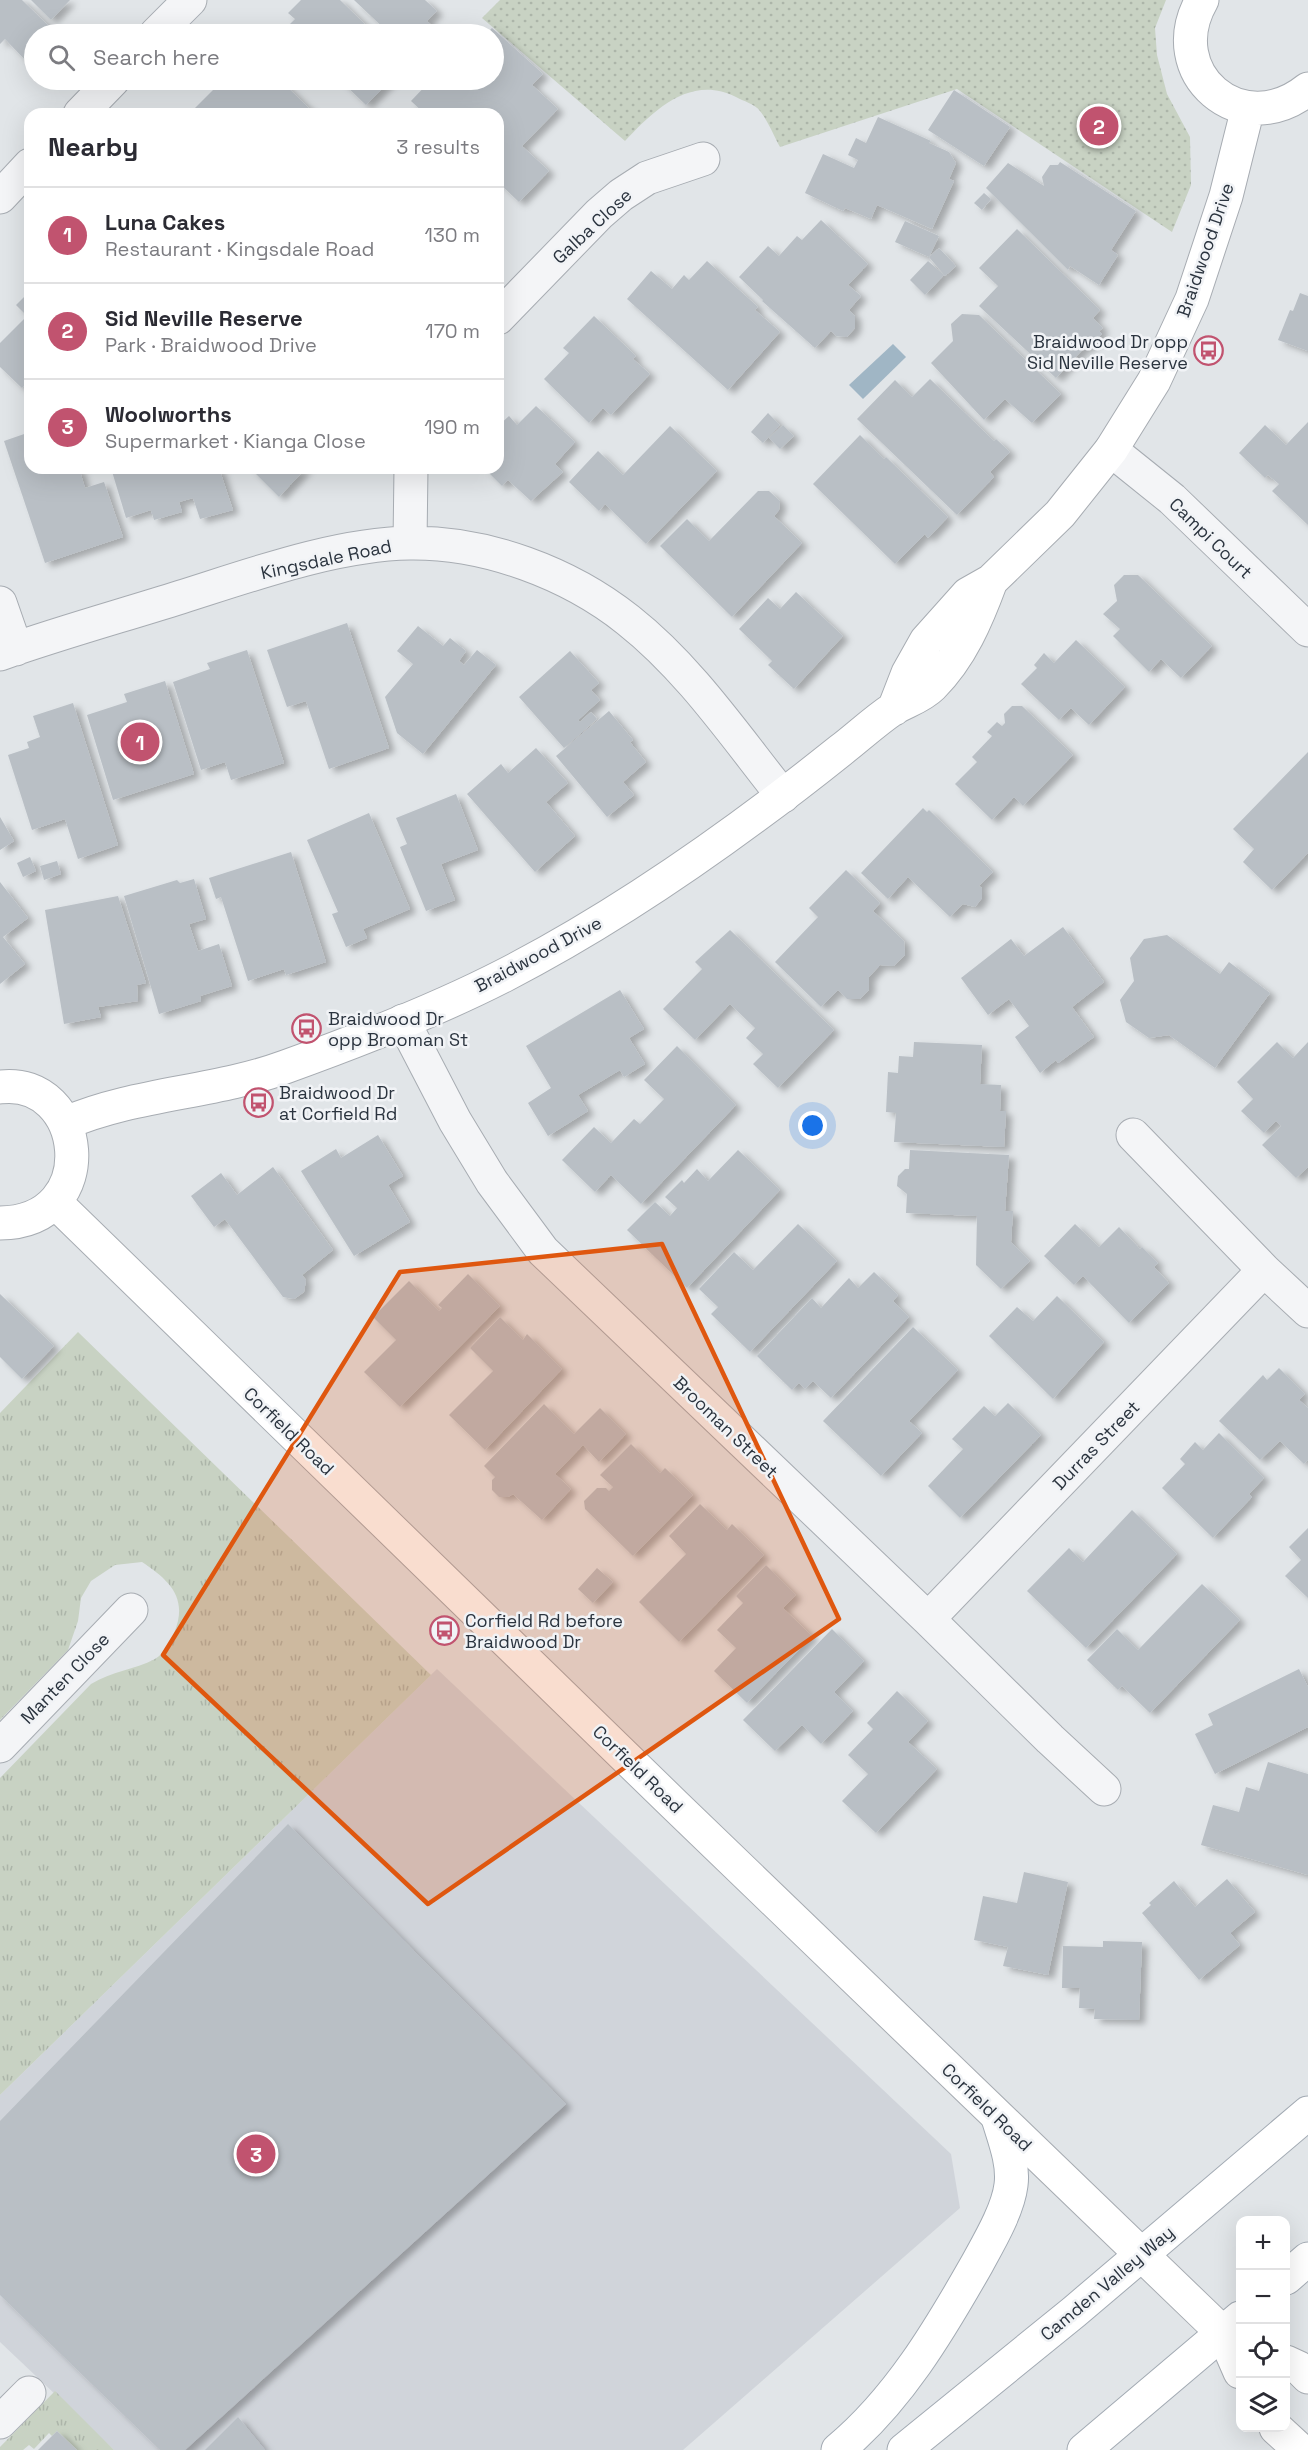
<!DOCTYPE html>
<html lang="en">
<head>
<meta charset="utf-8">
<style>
  :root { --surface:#fff; --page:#f2f2f3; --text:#2b2b33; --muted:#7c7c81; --line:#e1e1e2; --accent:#c1536f }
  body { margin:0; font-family:"Space Grotesk",sans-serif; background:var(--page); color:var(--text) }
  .controls { position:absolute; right:18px; bottom:18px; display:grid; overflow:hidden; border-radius:12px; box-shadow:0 6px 24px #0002 }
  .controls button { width:54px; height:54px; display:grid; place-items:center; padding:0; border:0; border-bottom:2px solid var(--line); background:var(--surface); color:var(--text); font:30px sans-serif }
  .you { position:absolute; left:813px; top:1126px; width:21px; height:21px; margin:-15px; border:4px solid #fff; border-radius:50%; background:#1a73e8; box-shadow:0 0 0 9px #1a73e833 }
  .badge { display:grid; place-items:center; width:39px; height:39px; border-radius:50%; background:var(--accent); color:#fff; font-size:20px; font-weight:700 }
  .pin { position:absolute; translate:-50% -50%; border:3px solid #fff; box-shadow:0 2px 6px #0006 }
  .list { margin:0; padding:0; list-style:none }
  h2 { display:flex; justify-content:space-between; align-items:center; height:78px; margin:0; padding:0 24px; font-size:26px }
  h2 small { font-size:20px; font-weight:400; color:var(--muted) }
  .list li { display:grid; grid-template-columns:39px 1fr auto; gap:18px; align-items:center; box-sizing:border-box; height:96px; padding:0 24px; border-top:2px solid var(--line) }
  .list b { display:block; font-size:22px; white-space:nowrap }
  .list p { margin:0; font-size:20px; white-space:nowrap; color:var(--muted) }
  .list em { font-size:20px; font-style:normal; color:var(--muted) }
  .icon { flex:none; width:33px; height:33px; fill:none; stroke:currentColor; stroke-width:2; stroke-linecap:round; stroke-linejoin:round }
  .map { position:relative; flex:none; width:1308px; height:2450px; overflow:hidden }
  .search { position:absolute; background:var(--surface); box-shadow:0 6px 24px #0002; left:24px; top:24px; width:480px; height:66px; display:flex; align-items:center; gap:15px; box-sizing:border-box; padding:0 21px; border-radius:33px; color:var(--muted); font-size:22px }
  .panel { position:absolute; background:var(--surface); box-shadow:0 6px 24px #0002; left:24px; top:108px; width:480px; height:366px; border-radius:18px }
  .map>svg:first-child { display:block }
  .built { fill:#d0d4da }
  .grass { fill:url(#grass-tufts) }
  .park { fill:url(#park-dots) }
  .water { fill:#a0b6c5 }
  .building { fill:#b9bfc5; filter:url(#shadow) }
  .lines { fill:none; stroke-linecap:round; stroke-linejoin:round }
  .street-casing { stroke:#a7acb2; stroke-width:35 }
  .secondary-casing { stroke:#a7acb2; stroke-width:35 }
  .primary-casing { stroke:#a2aab3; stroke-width:35 }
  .street { stroke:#f4f5f7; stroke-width:33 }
  .secondary { stroke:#fff; stroke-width:33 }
  .primary { stroke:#fff; stroke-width:33 }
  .marked { fill:#df570f; fill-opacity:0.2; stroke:#df570f; stroke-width:4.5; stroke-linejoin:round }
  .labels { text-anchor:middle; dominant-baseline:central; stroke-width:5; stroke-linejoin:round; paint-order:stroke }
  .street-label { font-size:18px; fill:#2b343f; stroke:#f1f3f6 }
  .poi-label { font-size:18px; fill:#2b343f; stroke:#f1f3f6; text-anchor:start }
</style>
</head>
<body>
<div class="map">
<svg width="1308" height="2450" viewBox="0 0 1308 2450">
  <defs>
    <pattern id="grass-tufts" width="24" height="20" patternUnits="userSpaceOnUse" patternTransform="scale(1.5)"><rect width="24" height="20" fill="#c8d2c3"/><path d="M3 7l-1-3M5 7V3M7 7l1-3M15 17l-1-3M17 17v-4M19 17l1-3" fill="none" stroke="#acb5a9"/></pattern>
    <pattern id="park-dots" width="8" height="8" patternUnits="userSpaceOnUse" patternTransform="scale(1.5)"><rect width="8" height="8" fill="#c8d2c3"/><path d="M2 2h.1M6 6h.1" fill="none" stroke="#acb5a9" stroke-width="1.8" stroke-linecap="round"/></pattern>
    <filter id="shadow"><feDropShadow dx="6" dy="4" stdDeviation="3" flood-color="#0004"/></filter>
  </defs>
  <rect width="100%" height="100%" fill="#e1e5e8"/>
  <path class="built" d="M437,1669l514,485 9,54 -277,242h-569l-114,-108v-247z"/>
  <path class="grass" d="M78,1332l353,343 -431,420v-317l91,-94c21,-13 43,-14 64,-25 10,-6 15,-16 19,-26 15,-35 -5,-53 -32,-71l-27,3 -24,16 -10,17 -3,23 -10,29 -68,70v-307z
    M55,2391l59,59h-37l-20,-19 -5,5 -3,-3 -15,16 -5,-4 -6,5h-23v-3z"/>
  <path class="park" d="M500,0h666l-11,28 2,27 10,39 23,43 1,48 -19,47 -215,-143 -177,58c-6,-11 -12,-26 -20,-36 -5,-7 -17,-10 -24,-14 -45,-23 -82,13 -111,44l-143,-123z"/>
  <path class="water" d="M893,344l13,13 -43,42 -14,-14z"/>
  <path class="building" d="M0,0h22l35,34h-23v27l-4,4 -25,-26 -5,5z
    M31,0h39l-19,20z
    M301,0h39l35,34h-81l-7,-7 8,-8 -7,-6z
    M354,0h71l12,11 -10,10 14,13h-51z
    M492,28l51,46 -11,11 26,24 -36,37 27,25 -30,31 -21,-20v-68h-73l-14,-13 20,-21h63v-46h-8z
    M223,80h57l35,34h-118l-4,-4z
    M340,80h51l-25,25z
    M954,90l56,37 -26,39 -56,-36z
    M878,117l53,24 -2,2 20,9 7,11 -7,16 5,2 -22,48 -55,-24 -6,14 -26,-11 -2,3 -38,-18 18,-39 31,14 4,-8 -10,-5 8,-17 10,5z
    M1060,162l76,49 -25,39 7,5 -19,30 -29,-19 -2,4 -82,-82 22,-25 36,23 -2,-9 8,-12h8z
    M984,193l7,6 -9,11 -8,-7z
    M821,220l47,44 -20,21 13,11 -12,14 6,6v12l-8,9 -11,-1 -5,-5 -16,17 -53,-47 1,-1 -24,-23 29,-31 11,10 18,-20 5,4z
    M905,221l34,15 -10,21 -34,-15z
    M1017,229l83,81 -7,8 10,10 -4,3 3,3 -14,14 -2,-2 -30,32 -77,-72 19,-20 -19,-18z
    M939,248l17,18 -11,10 -16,-19z
    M707,261l51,46 -3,3 25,22 -52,58 -101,-91 24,-28 21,18 12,-14 5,5z
    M928,261l16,14 -19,20 -15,-15z
    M30,291v89l-8,8 -22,-21v-24l27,-27 -11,-11z
    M1300,293l8,3v55l-30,-11 12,-30 3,1z
    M962,314l17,1 82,79 -29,29 -27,-24 -21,21 -53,-57 22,-22 -2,-17z
    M594,316l42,40 -3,3 17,15 -39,41 -8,-7 -14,15 -45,-44 25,-26 -6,-5z
    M930,379l64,62 2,-2 14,13 -20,20 4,5 -37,38 -100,-96 38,-39 17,17z
    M536,406l39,36 -20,22 8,8 -32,29 -23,-21 -6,6 -18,-18h14v-42l11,-10 8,9z
    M768,413l12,12 -17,18 -12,-11z
    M1308,422v103l-36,-34 7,-7 -11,-9 -3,3 -26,-25 26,-28 21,20z
    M783,425l11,11 -14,13 -11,-11z
    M670,426l47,45 -71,73 -41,-40 -6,7 -30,-29 29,-31 25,24z
    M30,432v36h49l6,20 19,-6 19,55 -78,26 -41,-122z
    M860,435l24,24 2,-2 62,60 -20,21 -3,-4 -30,30 -82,-80z
    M111,468h108l14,42 -33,9 -7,-21 -14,4 3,10 -28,8 -3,-10 -25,8z
    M250,468h56l-27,29z
    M758,491h11l11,10 -1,9 -5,6 28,27 -70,74 -72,-71 27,-27 22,22z
    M1124,575h14l74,71 -31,32 -20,-19 -12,13 -36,-36 7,-7 -17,-15 14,-13 -3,-16z
    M796,592l47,44 -49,53 -26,-24 4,-4 -33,-32 29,-31 12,11z
    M347,623l42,125 -60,21 -23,-68 -19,6 -20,-57z
    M418,626l25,20 7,-8 16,13 -7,10 5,4 13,-15 19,15 -73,89 -26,-21 -12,-36 28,-33 -16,-13z
    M1076,640l49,47 -36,38 -18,-17 -12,12 -38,-36 16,-16 -3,-3 10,-12 10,10z
    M247,650l37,113 -53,17 -6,-18 -24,8 -28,-88 37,-13 -3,-6z
    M570,651l29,32 -8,7 9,10 -22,20 2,2 11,-10 6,7 -33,29 -45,-51z
    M165,681l29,93 -81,26 -26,-85 40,-13 -3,-8z
    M73,703l45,142 -40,14 -13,-40 -33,11 -24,-75 21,-7 -2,-6 13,-5 -7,-21z
    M1012,706h10l51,49 -50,51 -9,-9 -22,23 -37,-36 22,-22 -5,-5 20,-21 -5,-4 10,-10 5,4 3,-3 -1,-9z
    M609,711l24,29 -3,2 16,20 -23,20 11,13 -27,22 -51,-61z
    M536,748l32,35 -22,19 29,34 -40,36 -68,-78 34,-30 7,9z
    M1308,752v101l-36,37 -29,-28 11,-13 -21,-20z
    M456,794l22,56 -37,14 14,36 -29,11 -26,-64 7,-3 -11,-26z
    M923,808l4,4 2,-2 64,62 -14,14 3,2v10l-7,9 -12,-3 -13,13 -42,-40 -20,22 -27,-26z
    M369,813l41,96 -47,20 4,9 -21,9 -14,-33 6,-2 -31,-72z
    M0,817l14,24 -14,9z
    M291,852l35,110 -40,13 -2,-6 -36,12 -27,-84 -5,2 -7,-21z
    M30,857l6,14 -13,6 -6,-14z
    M57,861l4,13 -17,6 -4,-14z
    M846,870l34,33 -7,8 31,30 1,14 -11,11 -14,-1 -11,12v13l-9,9h-13l-9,-9 -17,17 -46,-45 43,-45 -9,-9z
    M194,879l12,40 -17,5 9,27 21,-7 13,42 -32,10 1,5 -42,13 -35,-118 53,-16 3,3z
    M0,882l28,36 -25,19 22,27 -25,20z
    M118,896l28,87 -9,2 1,16 -40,6 3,10 -37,7 -19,-114z
    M1063,927l41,55 -32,25 22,30 -36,26 -2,-3 -16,13 -25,-36 14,-11 -20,-27 -21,16 -27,-37 50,-39 13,17z
    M730,930l104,100 -56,58 -25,-24 10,-10 -17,-16 9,-10 -25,-24 -35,36 -32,-31 39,-40 -7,-7z
    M1167,935l53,39 9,-12 41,31 -55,75 -46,-33 -20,3 -23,-16 -6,-22 14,-19 -4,-23 14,-19z
    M620,990l24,39 -15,9 16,26 -21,13 -4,-7 -42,25 10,16 -40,25 -20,-33 23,-15 -25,-42z
    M914,1042l68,3 -2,39 21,1 -1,26h6l-2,36 -110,-5 2,-29 -10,-1 2,-40 10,1 1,-17 14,1z
    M1277,1042l16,16 15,-16v125l-12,11 -34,-33 19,-19 -5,-5 -12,12 -23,-22 12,-12 -16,-17z
    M677,1046l59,59 -95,99 -30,-29 -16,17 -33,-32 32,-33 17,16 23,-24 6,5 24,-25 -20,-19z
    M378,1135l25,41 -15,9 22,37 -56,34 -53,-85 35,-22 5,9z
    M738,1150l42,40 -93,98 -60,-58 28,-28 15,14 7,-8 -12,-11 17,-17 2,3 13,-14 11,12z
    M910,1150l99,5 -4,56h8l-2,31 19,19 -29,28 -25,-24 1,-49 -71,-3 1,-19 -10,-8 1,-10 7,-7h4z
    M273,1167l60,83 -31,25 4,5 -2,12 -10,7 -11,-2 -58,-78 -11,8 -23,-31 30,-23 16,22z
    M798,1224l39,37 -87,91 -39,-38 7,-7 -19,-18 35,-37 19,18z
    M1075,1224l24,23 20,-20 21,22 2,-2 16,16 -4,4 15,16 -40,40 -46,-47 -9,9 -30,-29z
    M874,1272l24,23 -5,6 16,16 -78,81 -18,-17 -8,8 -6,-6 -7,7 -35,-34 55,-58 9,10 28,-30 9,10z
    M468,1274l32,32 -100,101 -36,-35 32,-32 -23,-23 36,-36 30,30 3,-3 -4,-3z
    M0,1294l54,52 -32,33 -22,-22z
    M1057,1296l47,46 -51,57 -64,-63 28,-29 16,14z
    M500,1317l23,23 4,-6 35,35 -77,81 -36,-35 44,-44 -23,-23z
    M913,1327l45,43 -49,51 13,12 -41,43 -58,-55z
    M1279,1368l26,26 -6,6 9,8v52l-4,4 -24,-23 -20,19 -41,-39 44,-46 4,5z
    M1008,1403l33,32 -81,83 -32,-32 35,-37 -11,-10 32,-33 11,10z
    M544,1404l30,30 26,-26 26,26 -27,28 -16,-17 -28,29 16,15 -29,31 -29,-26 -5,3h-9l-7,-7v-10l3,-3 -11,-11z
    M1219,1433l45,45 -15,16 3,3 -39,41 -51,-50 23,-24 -5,-5 15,-17 8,8z
    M631,1444l29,29 5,-5 28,27 -60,61 -48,-47 -1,-8 13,-13h9l3,3 4,-4 -13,-12z
    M700,1504l27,26 5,-6 32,31 -85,87 -40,-40 47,-48 -17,-18z
    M1132,1510l45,44 -91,94 -59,-57 42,-43 14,14z
    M1308,1528v70l-23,-22 16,-16 -12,-13z
    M766,1565l30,30 -13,13 29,28 -65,67 -33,-32 22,-23 -19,-18 26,-27 -7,-7z
    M597,1568l16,14 -20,21 -15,-14z
    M1202,1584l38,36 -90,93 -28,-27 -4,4 -31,-30 30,-31 21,21z
    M832,1629l32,32 -30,31 19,19 -32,33 -19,-19 -27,26 -32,-31z
    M1299,1669l9,18v40l-93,47 -20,-40 18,-9 -5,-11z
    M897,1691l31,30 -20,21 29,27 -61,64 -34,-32 26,-27 -20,-19 25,-26 -6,-6z
    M1268,1762l40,12v101l-107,-30 12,-40 26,7 7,-25 13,4z
    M288,1824l278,280 -381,346h-25l-160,-155v-174z
    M1024,1872l44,10 -20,93 -45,-9 5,-19 -34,-7 9,-44 34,7z
    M1227,1879l28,33 -25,21 10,12 -41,35 -57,-67 9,-8 -2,-2 25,-22 21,26z
    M1103,1941l39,1 -3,78 -45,-1 1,-10 -16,-1 1,-20h-18l1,-42 40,1z
    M238,2417l27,33h-60z
    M57,2431l20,19h-39z"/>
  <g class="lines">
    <defs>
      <path id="street" d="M156,34l34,-34
        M80,114l33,-34
        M0,197l30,-32
        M498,318l101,-104 22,-19 26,-17 56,-19
        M1111,450l61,49 136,131
        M410,543l1,-75
        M0,603l16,46
        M0,654c59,-21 121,-38 181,-57 70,-22 155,-53 229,-54 76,-1 159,30 218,77 61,48 107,116 155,176
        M403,1021l52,100 37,61 51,69 385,368 122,120 54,50
        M1133,1135l131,135 44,41
        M928,1619l336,-349
        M0,1746l131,-136
        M0,2422l29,-29"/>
      <path id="secondary" d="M1202,0c-42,73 39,143 106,89
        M894,709l14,-36 18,-32 42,-47 23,-13 69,-67 51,-64 43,-69 38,-82 34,-103 22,-88
        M0,1087c86,-11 105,135 0,136
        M66,1123c70,-30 148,-30 219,-56 75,-27 150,-56 220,-92 120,-62 231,-141 336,-225 17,-13 34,-29 52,-41 13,-8 28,-12 39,-23 29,-29 45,-67 59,-105
        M55,1202c387,379 777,756 1168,1131l17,8
        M1223,2333l17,39
        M1286,2362l13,6 9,9
        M1276,2428l24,22"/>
      <path id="primary" d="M1286,2278l22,-19
        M838,2450c60,-50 101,-119 139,-186 12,-22 31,-54 34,-79 3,-22 -7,-47 -13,-67
        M904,2450l170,-138 234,-199
        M1084,2450l156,-132"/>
    </defs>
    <use href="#street" class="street-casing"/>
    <use href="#secondary" class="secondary-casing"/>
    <use href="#primary" class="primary-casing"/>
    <use href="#street" class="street"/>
    <use href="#secondary" class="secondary"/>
    <use href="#primary" class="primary"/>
  </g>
  <path class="marked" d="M662,1244l177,375 -411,285 -265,-249 237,-383z"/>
  <defs>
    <symbol id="bus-ring" viewBox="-11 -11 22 22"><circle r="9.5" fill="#f1f3f6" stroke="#c1536f" stroke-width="1.5"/><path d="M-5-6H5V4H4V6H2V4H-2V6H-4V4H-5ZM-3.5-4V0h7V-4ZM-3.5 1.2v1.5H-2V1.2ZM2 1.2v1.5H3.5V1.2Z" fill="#c1536f"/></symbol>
  </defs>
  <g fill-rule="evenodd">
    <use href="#bus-ring" x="1192" y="334" width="33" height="33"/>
    <use href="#bus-ring" x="290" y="1012" width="33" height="33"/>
    <use href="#bus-ring" x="242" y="1086" width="33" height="33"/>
    <use href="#bus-ring" x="428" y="1614" width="33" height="33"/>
  </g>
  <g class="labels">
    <g class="street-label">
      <text transform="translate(592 226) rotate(-43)">Galba Close</text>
      <text transform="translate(1205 250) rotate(-71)">Braidwood Drive</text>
      <text transform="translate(1211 538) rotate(44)">Campi Court</text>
      <text transform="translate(326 559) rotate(-12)">Kingsdale Road</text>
      <text transform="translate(538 954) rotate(-28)">Braidwood Drive</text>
      <text transform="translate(726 1427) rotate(44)">Brooman Street</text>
      <text transform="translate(289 1431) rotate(44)">Corfield Road</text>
      <text transform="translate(1096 1445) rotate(-46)">Durras Street</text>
      <text transform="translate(65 1678) rotate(-46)">Manten Close</text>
      <text transform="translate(638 1769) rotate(44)">Corfield Road</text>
      <text transform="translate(987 2107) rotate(44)">Corfield Road</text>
      <text transform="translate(1107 2283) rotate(-40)">Camden Valley Way</text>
    </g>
    <g class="poi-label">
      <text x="1188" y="341" text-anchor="end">Braidwood Dr opp<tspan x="1188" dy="21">Sid Neville Reserve</tspan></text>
      <text x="328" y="1018">Braidwood Dr<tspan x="328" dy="21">opp Brooman St</tspan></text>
      <text x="279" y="1092">Braidwood Dr<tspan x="279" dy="21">at Corfield Rd</tspan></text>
      <text x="465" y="1620">Corfield Rd before<tspan x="465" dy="21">Braidwood Dr</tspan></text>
    </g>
  </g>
</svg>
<div class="controls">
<button>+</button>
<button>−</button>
<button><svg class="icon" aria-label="locate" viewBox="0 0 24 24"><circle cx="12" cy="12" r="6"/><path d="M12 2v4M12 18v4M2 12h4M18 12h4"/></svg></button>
<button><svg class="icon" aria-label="layers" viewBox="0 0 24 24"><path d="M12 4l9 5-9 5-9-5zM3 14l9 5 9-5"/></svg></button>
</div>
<div class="you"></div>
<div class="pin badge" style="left:140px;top:742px">1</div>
<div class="pin badge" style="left:1099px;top:126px">2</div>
<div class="pin badge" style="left:256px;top:2154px">3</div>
<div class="search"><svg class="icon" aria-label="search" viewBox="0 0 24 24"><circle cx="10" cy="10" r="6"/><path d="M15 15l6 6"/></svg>Search here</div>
<section class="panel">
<h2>Nearby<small>3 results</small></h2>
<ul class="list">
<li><span class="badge">1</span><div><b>Luna Cakes</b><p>Restaurant · Kingsdale Road</p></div><em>130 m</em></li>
<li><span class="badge">2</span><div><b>Sid Neville Reserve</b><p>Park · Braidwood Drive</p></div><em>170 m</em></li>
<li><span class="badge">3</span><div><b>Woolworths</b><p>Supermarket · Kianga Close</p></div><em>190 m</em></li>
</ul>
</section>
</div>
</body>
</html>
